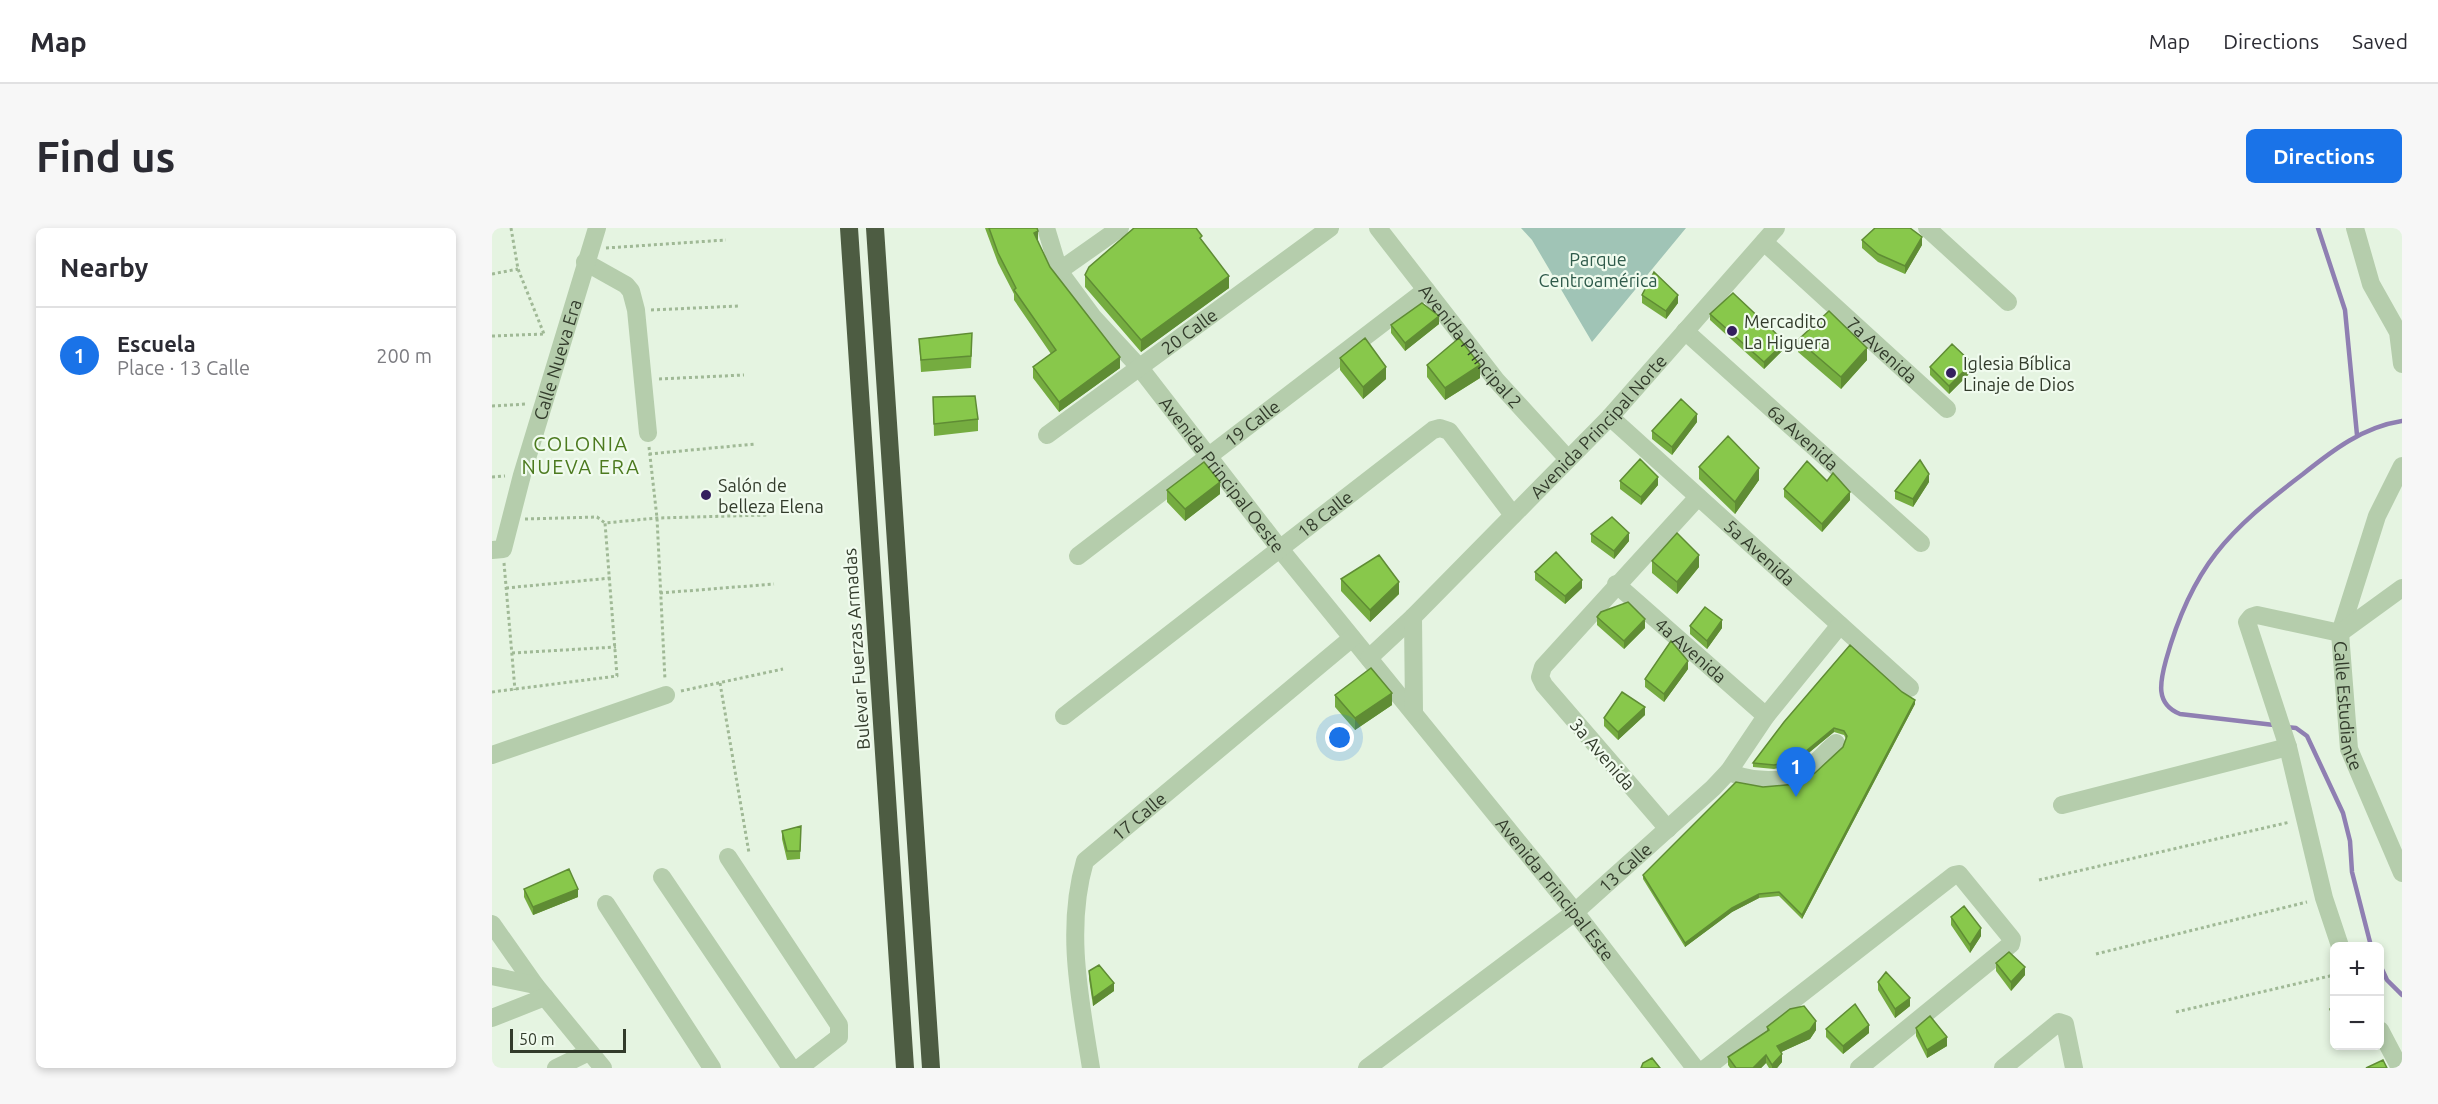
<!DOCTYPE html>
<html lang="en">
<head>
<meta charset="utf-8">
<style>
  :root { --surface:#fff; --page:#f7f7f7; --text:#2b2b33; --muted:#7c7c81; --line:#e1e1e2; --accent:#1a73e8 }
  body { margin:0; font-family:Ubuntu,sans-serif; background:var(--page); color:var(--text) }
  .controls { position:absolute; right:18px; bottom:18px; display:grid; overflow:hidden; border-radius:9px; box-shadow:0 3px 9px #0003 }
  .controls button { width:54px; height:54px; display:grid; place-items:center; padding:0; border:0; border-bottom:2px solid var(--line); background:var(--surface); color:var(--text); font:30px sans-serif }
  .scale { position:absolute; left:18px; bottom:15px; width:116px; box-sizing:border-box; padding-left:6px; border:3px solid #323b2b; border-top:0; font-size:16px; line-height:21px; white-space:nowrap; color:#323b2b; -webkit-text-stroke:4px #f0fbee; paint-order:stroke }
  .you { position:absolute; left:848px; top:510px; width:21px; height:21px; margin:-15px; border:4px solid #fff; border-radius:50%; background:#1a73e8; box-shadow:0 0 0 9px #1a73e833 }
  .badge { display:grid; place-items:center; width:39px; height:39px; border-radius:50%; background:var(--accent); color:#fff; font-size:20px; font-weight:700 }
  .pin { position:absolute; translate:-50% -50px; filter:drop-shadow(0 2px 3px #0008) }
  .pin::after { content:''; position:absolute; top:32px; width:21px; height:18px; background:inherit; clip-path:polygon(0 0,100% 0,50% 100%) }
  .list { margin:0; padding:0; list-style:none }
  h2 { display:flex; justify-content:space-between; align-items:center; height:78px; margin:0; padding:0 24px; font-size:26px }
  h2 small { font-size:20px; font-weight:400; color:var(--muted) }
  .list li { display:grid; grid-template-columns:39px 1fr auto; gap:18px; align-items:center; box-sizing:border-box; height:96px; padding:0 24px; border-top:2px solid var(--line) }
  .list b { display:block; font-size:22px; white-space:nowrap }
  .list p { margin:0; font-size:20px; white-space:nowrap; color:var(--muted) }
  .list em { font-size:20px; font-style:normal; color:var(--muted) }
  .map { position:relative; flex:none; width:1910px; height:840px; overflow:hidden; border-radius:9px }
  header { display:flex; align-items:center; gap:36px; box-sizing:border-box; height:84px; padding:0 30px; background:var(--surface); border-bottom:2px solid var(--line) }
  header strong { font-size:28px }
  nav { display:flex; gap:33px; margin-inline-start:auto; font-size:21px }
  .intro { display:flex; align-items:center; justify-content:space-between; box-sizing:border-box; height:144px; padding:0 36px }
  h1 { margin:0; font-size:42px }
  .button { padding:15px 27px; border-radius:9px; background:var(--accent); color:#fff; font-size:21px; font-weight:700 }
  main { display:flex; gap:36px; padding:0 36px }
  aside { flex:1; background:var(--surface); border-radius:9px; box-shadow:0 3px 9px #0003 }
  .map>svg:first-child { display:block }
  .green { fill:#a0c4b6 }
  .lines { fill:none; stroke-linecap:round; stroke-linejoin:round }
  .stream { stroke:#8f7fb2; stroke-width:4.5 }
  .path { stroke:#a0b996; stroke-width:3; stroke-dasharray:3 3; stroke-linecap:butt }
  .minor { stroke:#b5cdac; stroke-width:18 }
  .highway { stroke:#4d5c42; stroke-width:18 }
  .wall { fill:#75ac40 }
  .shaded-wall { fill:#5f8c34 }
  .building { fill:#88c84b; stroke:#5f8c34; stroke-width:1.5 }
  .poi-dot { fill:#341f5e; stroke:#f0fbee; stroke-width:2 }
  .labels { text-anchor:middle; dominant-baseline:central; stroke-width:4.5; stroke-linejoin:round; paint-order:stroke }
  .park-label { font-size:18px; fill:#2e5a4a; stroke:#f0fbee }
  .poi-label { font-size:18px; fill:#323b2b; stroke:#f0fbee; text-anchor:start }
  .street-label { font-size:18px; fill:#323b2b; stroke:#f0fbee }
  .neighbourhood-label { font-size:20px; letter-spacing:1.5px; fill:#4c7a1f; stroke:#f0fbee }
</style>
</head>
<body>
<header>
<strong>Map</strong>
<nav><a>Map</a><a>Directions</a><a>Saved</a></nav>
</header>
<div class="intro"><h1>Find us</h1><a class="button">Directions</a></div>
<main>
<aside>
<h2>Nearby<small></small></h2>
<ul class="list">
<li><span class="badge">1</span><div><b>Escuela</b><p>Place · 13 Calle</p></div><em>200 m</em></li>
</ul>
</aside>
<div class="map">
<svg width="1910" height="840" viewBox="0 0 1910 840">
  <rect width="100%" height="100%" fill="#e5f4e1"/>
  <path class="green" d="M1029,0h165l-94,114 -60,-102z"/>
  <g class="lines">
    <path class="stream" d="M1826,0l27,82 12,125
      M1782,497l-94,-11c-25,-10 -20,-32 -14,-54 26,-94 62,-129 137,-186 30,-24 60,-47 99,-53
      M1794,499l10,1 11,8 36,77 7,28 2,31 19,74
      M1888,737l7,15 15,15"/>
    <path class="path" d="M19,0l7,41 26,65
      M114,20l120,-8
      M0,46l26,-5
      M159,82l88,-4
      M0,108l52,-2
      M167,151l85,-4
      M0,178l35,-2
      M157,219l8,71 8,162
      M157,226l106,-10
      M0,249l13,-1
      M33,291l72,-2 8,6
      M12,335l11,127
      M14,360l105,-10
      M168,365l114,-9
      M20,425l104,-6
      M228,455l29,170
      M189,463l102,-22
      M0,464l125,-16 -12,-153 52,-5 111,-3
      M1547,652l251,-58
      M1604,726l211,-52
      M1684,784l158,-37"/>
    <g class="minor">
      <path id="s1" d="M554,0l13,43 34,46 47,51 140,181 295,363 120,156"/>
      <path id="s2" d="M886,0l118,152 72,79"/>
      <path d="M1435,0l81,74"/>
      <path d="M1863,0l16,56 27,48 4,32"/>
      <path id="s3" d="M1272,14l183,167"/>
      <path d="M93,34l41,23 5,6 5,19 12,123"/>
      <path d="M567,43l61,-43"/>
      <path id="s4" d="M1193,103l236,212"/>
      <path id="s5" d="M1118,189l300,271"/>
      <path id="s6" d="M555,207l283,-207"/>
      <path id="s7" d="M1910,238l-25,50 -37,117 9,116 53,124"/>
      <path id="s8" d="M0,322l11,-1 19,-74 75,-247"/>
      <path id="s9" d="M586,328l348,-266"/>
      <path id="s10" d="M1124,356l150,132"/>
      <path d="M877,430l44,-41"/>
      <path id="s11" d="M922,485l-1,-96 197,-200 166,-189"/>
      <path id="s12" d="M572,488l369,-286 7,-2 9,3 64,84"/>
      <path d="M0,527l174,-60"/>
      <path d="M1237,543c14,10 55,12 70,4 13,-7 25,-22 37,-32"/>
      <path d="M1570,577l226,-58"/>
      <path d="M1176,601l-124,-144 -4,-8 3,-10 155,-170"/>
      <path d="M236,629l111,168v12l-40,31"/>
      <path d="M170,649l129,191"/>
      <path d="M114,676l106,164"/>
      <path d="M0,696l43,61 68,83"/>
      <path d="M1848,718l-16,-48 -36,-151 -41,-125 4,-5 6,-2 83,18 62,-45"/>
      <path d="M0,748l43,9"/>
      <path d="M0,790l53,-21"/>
      <path d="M1888,802l20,38"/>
      <path d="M64,840l33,-16"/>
      <path id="s13" d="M599,840c-11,-69 -26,-139 -6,-207l267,-223"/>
      <path id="s14" d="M875,840l208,-156 138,-124 16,-17 37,-55 74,-91"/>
      <path d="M1214,840l248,-193 5,-1 53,65 -1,5 -152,124"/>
      <path d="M1511,840l56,-46 6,2 9,44"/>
    </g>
    <path class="highway" d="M357,0l56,840
      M383,0l56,840"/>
  </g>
  <path class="wall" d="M493,0h52l1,14 12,25 70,101 -61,44 -26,-34v-11l18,-13 -37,-54v-6l-16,-31z
    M1370,12l60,5 -17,29 -27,-12 -16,-14z
    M710,14l27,46 -88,64 -56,-65v-12z
    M1150,67l36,8 -12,16 -24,-16z
    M1218,86l75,34 -21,21 -54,-49z
    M947,96l-34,27 -14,-18v-8z
    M427,111l53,6 -1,23 -50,4z
    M1306,112l69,20 -26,29 -43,-37z
    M848,130l46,21 -23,20 -23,-29z
    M935,137l53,13 -35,22 -18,-23z
    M1438,139l42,4 -23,23 -19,-19z
    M441,169l45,22v12l-44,5z
    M1205,194l-25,33 -20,-16v-8z
    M1207,239l60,13 -24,34 -36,-35z
    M1128,253l38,4 -17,20 -21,-16z
    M1335,253l23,19 -28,32 -38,-35v-8z
    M1437,254l-16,25 -18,-8v-8z
    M675,262l53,4 -35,27 -18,-19z
    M1099,306l38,7 -15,18 -23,-17z
    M1160,333l47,6 -22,27 -25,-21z
    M1043,344l47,16 -17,16 -30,-24z
    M849,351l58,15 -29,28 -29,-31z
    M1105,389l48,11 -21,21 -27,-24z
    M1198,398l32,2 -15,21 -17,-15z
    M1196,441l-24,33 -19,-15v-8z
    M843,467l57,10 -37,25 -20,-23z
    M1423,476l-113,215 -23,-23 -20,2 -27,14 -47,35 -42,-68v-4l120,-88 33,-3 19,-11 28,-26 3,-8 -2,-4 -10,-3 -40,33 -20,4 -21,-2v-4l31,-41z
    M1153,487l-27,25 -14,-14v-8z
    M309,598l-1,33 -13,1 -5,-21v-8z
    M32,661l54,8 -45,18 -9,-18z
    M1459,689l30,19 -11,17 -19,-28z
    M1504,735l29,12 -14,16 -15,-20z
    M597,743l25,20 -21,15 -4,-27z
    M1386,754l32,24 -15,12 -17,-28z
    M1842,780v20l-4,-10v-9z
    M1275,799l49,3 -6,9 -29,13 1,10 -5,6h-8l-3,-5 -5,5h-31l-2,-3v-8l39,-26z
    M1424,800l31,18 -20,12 -11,-22z
    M1334,801l43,4 -26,21 -17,-17z"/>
  <path class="shaded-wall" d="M546,3v11l-4,2v-11z
    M1430,9v8l-17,29v-8z
    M737,48v12l-88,64v-12z
    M1186,67v8l-12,16v-8z
    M947,88v8l-34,27v-8z
    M1293,114v6l-21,21v-7z
    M1375,120v12l-26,29v-12z
    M628,129v11l-61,44v-10z
    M1480,135v8l-23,23v-8z
    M988,137v13l-35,22v-12z
    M894,139v12l-23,20v-12z
    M1205,186v8l-25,33v-8z
    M1267,240v12l-24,34v-12z
    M1437,246v8l-16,25v-8z
    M1166,249v8l-17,20v-8z
    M728,254v12l-35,27v-12z
    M1358,264v8l-28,32v-8z
    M1137,305v8l-15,18v-8z
    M1207,327v12l-22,27v-12z
    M1090,352v8l-17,16v-8z
    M907,354v12l-29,28v-12z
    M1153,391v9l-21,21v-8z
    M1230,392v8l-15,21v-8z
    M1196,433v8l-24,33v-8z
    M900,465v12l-37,25v-12z
    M1423,472v4l-113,215v-4z
    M1153,479v8l-27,25v-8z
    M1342,500v4l-40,33v-4z
    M86,661v8l-45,18v-8z
    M1267,666v4l-27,14 -47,35v-4l47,-35z
    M1489,700v8l-11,17v-8z
    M1533,739v8l-14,16v-9z
    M622,755v8l-21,15v-8z
    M1418,770v8l-15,12v-9z
    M1324,793v9l-6,9 -33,15v-8z
    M1377,797v8l-26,21v-8z
    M1455,809v9l-20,12v-8z
    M1290,826v8l-5,6h-5v-3z
    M1274,827v8l-5,5h-8z"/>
  <path class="building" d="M497,0h48l1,3 -4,2 16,34 70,90 -61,45 -26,-35 23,-17 -42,-60 2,-2 -18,-35z
    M642,0h62l6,8 -2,2 29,38 -88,64 -56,-65 4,-8z
    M1383,0h35l12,9 -17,29 -27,-12 -16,-14z
    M1162,44l24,23 -12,16 -24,-16z
    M1241,65l52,49 -21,20 -54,-48z
    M930,75l17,13 -34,27 -14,-18z
    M1337,83l38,37 -26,29 -43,-37z
    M480,105l-1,23 -50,4 -2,-21z
    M873,110l21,29 -23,20 -23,-29z
    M967,110l21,27 -35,23 -18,-23z
    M1460,116l20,19 -23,23 -19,-19z
    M483,168l3,23 -44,5 -1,-27z
    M1189,171l16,15 -25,33 -20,-16z
    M1236,208l31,32 -24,34 -36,-35z
    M1148,231l18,18 -17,20 -21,-16z
    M1428,232l9,14 -16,25 -18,-8z
    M1315,233l20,20 6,-8 17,19 -28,32 -38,-35z
    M712,234l16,20 -35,27 -18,-19z
    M1120,289l17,16 -15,18 -23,-17z
    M1185,305l22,22 -22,27 -25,-21z
    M1064,324l26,28 -17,16 -30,-24z
    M887,327l20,27 -29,28 -29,-31z
    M1136,374l17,17 -21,22 -27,-24 4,-5z
    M1213,379l17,13 -15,21 -17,-15z
    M1179,413l17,20 -24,33 -19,-15z
    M1358,417l52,47 13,8 -113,215 -23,-23 -20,2 -27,14 -47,35 -42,-68 93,-93 27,5 33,-3 19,-11 28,-26 4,-11 -3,-5 -10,-3 -40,33 -20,4 -21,-2 31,-41z
    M879,440l21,25 -37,25 -20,-23z
    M1130,464l23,15 -27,25 -14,-14z
    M309,598l-1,25h-13l-5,-20z
    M77,641l9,20 -45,18 -9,-18z
    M1472,678l17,22 -11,17 -19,-28z
    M1517,724l16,15 -14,15 -15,-19z
    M607,737l15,18 -21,15 -4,-27z
    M1394,744l24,26 -15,11 -17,-27z
    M1363,776l14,21 -26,21 -17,-17z
    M1312,778l12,15 -6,9 -33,16 5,8 -10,11 -6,-10 -13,13h-17l-8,-11 41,-27 -2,-3 23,-18z
    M1842,780v12l-4,-11z
    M1438,788l17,21 -20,13 -11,-22z
    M1160,830l8,10h-19l2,-5z
    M1891,832l4,8h-21z"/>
  <g class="poi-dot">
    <circle cx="1240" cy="103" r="6"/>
    <circle cx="1459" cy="145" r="6"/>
    <circle cx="214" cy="267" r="6"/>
  </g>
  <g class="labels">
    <g class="park-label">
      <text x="1106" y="31">Parque<tspan x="1106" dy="21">Centroamérica</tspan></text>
    </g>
    <g class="poi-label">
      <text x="1252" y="93">Mercadito<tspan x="1252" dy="21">La Higuera</tspan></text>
      <text x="1471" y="135">Iglesia Bíblica<tspan x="1471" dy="21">Linaje de Dios</tspan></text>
      <text x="226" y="257">Salón de<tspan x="226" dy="21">belleza Elena</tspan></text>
    </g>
    <g class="street-label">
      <text stroke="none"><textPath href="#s6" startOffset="176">20 Calle</textPath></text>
      <text stroke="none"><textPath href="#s2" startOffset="150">Avenida Principal 2</textPath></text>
      <text stroke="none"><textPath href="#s3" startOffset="160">7a Avenida</textPath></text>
      <text stroke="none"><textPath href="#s8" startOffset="208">Calle Nueva Era</textPath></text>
      <text stroke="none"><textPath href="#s9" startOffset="219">19 Calle</textPath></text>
      <text stroke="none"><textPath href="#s11" startOffset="362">Avenida Principal Norte</textPath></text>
      <text stroke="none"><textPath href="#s4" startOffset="159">6a Avenida</textPath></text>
      <text stroke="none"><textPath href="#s1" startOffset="306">Avenida Principal Oeste</textPath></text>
      <text stroke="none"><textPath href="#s12" startOffset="330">18 Calle</textPath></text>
      <text stroke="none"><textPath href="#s5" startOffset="202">5a Avenida</textPath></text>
      <text transform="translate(364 421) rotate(-94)">Bulevar Fuerzas Armadas</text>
      <text stroke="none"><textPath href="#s10" startOffset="100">4a Avenida</textPath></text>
      <text stroke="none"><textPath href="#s7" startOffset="252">Calle Estudiante</textPath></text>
      <text transform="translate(1111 526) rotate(49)">3a Avenida</text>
      <text stroke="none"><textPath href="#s13" startOffset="279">17 Calle</textPath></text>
      <text stroke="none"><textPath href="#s14" startOffset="327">13 Calle</textPath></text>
      <text stroke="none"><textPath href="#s1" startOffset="838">Avenida Principal Este</textPath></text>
    </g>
    <g class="neighbourhood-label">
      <text x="89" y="215">COLONIA<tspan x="89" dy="23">NUEVA ERA</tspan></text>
    </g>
  </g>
</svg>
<div class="controls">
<button>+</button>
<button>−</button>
</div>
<div class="scale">50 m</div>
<div class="you"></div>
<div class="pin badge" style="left:1304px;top:569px">1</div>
</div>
</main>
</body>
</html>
